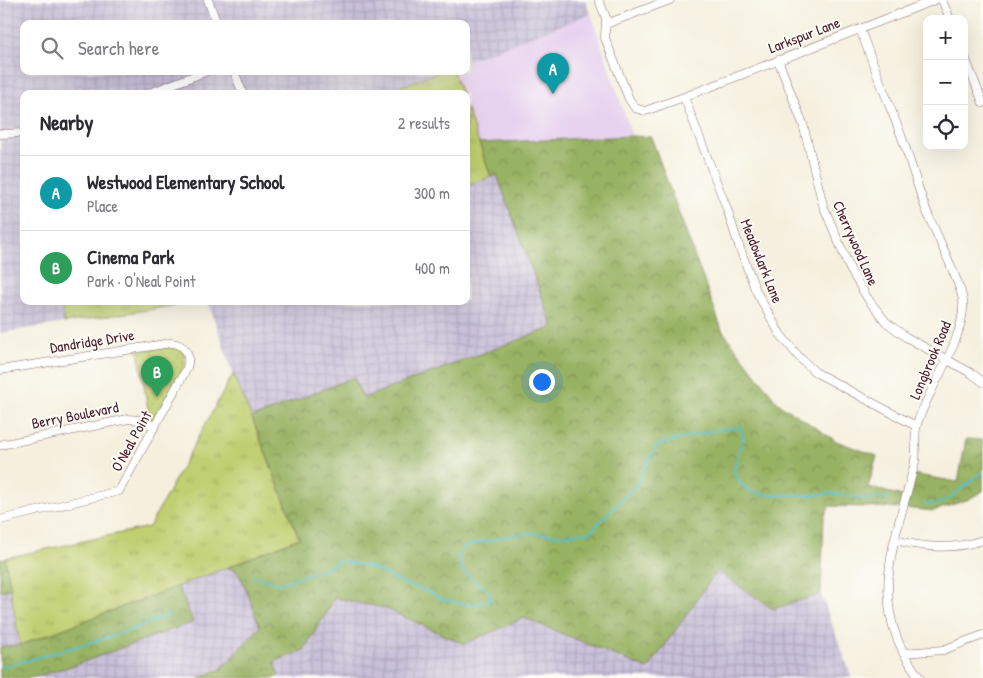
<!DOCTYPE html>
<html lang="en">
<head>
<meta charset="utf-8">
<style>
  :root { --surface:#fff; --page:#f7f7f7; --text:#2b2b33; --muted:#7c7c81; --line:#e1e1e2; --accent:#c8321e }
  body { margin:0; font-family:"Patrick Hand",sans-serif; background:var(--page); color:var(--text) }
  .controls { position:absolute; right:15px; top:15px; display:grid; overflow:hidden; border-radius:10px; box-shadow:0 5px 20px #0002 }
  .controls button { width:45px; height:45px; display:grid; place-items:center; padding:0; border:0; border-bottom:1px solid var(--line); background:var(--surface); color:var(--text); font:25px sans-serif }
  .you { position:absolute; left:541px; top:381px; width:18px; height:18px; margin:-12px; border:4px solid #fff; border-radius:50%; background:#1a73e8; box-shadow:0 0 0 8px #1a73e833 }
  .badge { display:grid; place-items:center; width:32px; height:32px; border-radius:50%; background:var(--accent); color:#fff; font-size:16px; font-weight:700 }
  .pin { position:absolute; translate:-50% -41px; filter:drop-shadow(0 1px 2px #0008) }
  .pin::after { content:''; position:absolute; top:26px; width:18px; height:15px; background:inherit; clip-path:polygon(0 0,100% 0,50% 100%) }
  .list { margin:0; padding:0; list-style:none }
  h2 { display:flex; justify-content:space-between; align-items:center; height:65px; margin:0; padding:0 20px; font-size:21px }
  h2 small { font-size:16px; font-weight:400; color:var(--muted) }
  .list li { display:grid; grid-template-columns:32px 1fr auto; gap:15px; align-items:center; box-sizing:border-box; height:75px; padding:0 20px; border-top:1px solid var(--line) }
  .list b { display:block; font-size:19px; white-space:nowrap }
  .list p { margin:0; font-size:16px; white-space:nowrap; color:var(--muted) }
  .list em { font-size:16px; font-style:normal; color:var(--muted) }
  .icon { flex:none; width:28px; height:28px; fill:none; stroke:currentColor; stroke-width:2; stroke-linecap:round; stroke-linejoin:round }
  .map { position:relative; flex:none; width:983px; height:678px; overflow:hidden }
  .search { position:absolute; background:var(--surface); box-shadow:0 5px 20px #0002; left:20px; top:20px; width:450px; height:55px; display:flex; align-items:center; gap:12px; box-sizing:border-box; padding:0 18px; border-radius:10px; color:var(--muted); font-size:19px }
  .panel { position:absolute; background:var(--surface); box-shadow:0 5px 20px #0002; left:20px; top:90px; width:450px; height:215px; border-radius:10px }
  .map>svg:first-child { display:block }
  .built { fill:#e7d2ef }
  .industrial { fill:url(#industrial-grid) }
  .grass { fill:url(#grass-tufts); stroke:#85774e }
  .forest { fill:url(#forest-crowns); stroke:#716847 }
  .park { fill:url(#park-dots); stroke:#85774e }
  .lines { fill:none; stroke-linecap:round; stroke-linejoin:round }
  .stream { stroke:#53c1c8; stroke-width:2 }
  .minor-casing { stroke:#86686a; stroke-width:9 }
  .minor { stroke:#fff; stroke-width:8 }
  .labels { text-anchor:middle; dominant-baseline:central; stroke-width:4; stroke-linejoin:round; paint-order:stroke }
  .street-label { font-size:15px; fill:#4a1f2b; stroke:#fdfcf7 }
</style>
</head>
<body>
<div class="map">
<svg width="983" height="678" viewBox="0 0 983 678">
  <defs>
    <pattern id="industrial-grid" width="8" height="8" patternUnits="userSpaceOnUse" patternTransform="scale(1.25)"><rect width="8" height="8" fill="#c8bfd8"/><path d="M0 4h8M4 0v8" fill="none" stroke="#ada4ba"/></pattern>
    <pattern id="grass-tufts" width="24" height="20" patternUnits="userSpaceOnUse" patternTransform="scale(1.25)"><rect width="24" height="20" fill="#c0cf71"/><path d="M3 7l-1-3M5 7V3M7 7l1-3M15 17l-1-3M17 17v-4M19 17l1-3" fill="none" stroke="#a6b162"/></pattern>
    <pattern id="forest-crowns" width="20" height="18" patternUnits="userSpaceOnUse" patternTransform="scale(1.25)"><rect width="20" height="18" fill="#98b263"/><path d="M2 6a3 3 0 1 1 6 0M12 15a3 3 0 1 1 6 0" fill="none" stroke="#7e9052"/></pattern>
    <pattern id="park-dots" width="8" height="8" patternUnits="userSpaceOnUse" patternTransform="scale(1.25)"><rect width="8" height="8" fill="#c0cf71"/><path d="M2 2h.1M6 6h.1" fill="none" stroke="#a6b162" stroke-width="1.8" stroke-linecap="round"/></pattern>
  </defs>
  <rect width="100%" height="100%" fill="#fdfcf7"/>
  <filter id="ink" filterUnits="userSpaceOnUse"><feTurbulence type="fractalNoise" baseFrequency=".02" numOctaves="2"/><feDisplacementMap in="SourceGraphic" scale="10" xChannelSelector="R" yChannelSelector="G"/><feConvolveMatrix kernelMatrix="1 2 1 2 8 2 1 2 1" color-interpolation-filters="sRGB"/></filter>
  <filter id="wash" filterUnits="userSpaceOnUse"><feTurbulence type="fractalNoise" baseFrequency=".0096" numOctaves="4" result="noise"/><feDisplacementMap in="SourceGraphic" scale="20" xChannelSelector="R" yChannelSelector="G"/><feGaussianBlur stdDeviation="1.12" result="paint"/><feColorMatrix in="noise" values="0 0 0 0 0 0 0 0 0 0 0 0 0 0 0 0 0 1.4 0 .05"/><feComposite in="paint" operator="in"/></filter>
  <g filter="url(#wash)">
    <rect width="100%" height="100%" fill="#f5f0de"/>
    <path class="built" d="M591,14l41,122 -153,7 -13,-35v-14h-5l-8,-23h13v-10z"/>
    <path class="industrial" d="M0,0h585l6,14 -125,47v-37h-442v47h417l-59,23h-358v207h37l3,22 -64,10z
      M497,175l57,152 -192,72 -8,-22 -102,41 -19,-44 -25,-73h258v-115z
      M226,568l10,2 9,16 16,41 -40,42 -23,9h-167l44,-13 118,-43 -15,-36z
      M717,571l56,38 48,-15 31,84h-579l6,-3 -5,-13 30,-12 31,-52 49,10 80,36 59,-26 125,51z
      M11,589l9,56 -20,2v-56z"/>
    <path class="grass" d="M441,71h12l8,23h-79z
      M466,107l25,70 -25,9z
      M61,301h143l-140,22z
      M233,374l19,44 47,120 -73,30 -206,77 -15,-87 144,-31z"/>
    <path class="forest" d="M632,136l19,1 71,193 56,73 58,38 41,15 -9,31 38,10 6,-23 46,8 8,-43 17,1v51l-16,9 -34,11 -29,-3 -75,-2 -5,12 -3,76 -48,15 -56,-38 -69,98 -124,-51 -60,26 -80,-36 -49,-10 -31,52 -30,12 5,13 -6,3h-75l23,-9 39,-42 -15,-41 -9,-16 -10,-2 73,-30 -47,-120 102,-41 9,21 190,-71 -56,-152 -6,2 -12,-34z
      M5,558l6,31 -11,2v-32z
      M178,586l15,36 -118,43 -44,13h-31v-31l20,-2z"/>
    <path class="park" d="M176,346l8,7 1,12 -31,55 -4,1 -12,-70z"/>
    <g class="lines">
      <path class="stream" d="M924,504c26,4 39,-21 59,-31
        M253,576l26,8 47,-16 13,-7 31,6 33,16 24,8 14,8 25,6 25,-5 -3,-10 -16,-10 -11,-11 -3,-13 8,-10 43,-10 21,-3 30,2 30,-3 47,-48 11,-23 10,-16 53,-14 29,-4c6,14 2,15 -3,28 -1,5 -2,11 -3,17l7,12 8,7 17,4h49l15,-2 37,6 22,-1
        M0,666h8l108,-31 53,-20"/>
    </g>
  </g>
  <g filter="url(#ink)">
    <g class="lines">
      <defs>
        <path id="minor" d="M208,0l9,24
          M599,0l7,18 -1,20 24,61 6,9 10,3 39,-14 251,-97
          M942,0l8,19
          M606,24l64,-24
          M860,29c13,35 27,70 41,106 10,27 17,55 28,82 9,20 18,39 26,59 3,8 7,17 8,25 3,37 -35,88 -46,123 -4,13 1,29 -3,42 -19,77 -50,141 6,212
          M964,55l19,48
          M778,60l25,64 20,81 27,64 18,30 18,23 20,15 65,36 12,9
          M234,71l9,23
          M147,94l60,-23
          M684,97l43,112 12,37 17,45 24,43 19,23 16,15 101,54
          M0,134l24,-1
          M0,370l171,-27c14,1 20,11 16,25l-68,123 -119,29
          M0,445l128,-26 11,1 16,6
          M895,540c30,8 58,10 88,0
          M903,653l40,-3 40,-15"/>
      </defs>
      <use href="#minor" class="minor-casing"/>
      <use href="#minor" class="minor"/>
    </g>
  </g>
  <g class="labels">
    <g class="street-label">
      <text transform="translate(804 35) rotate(-21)">Larkspur Lane</text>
      <text transform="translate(856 243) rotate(66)">Cherrywood Lane</text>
      <text transform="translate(762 261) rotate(68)">Meadowlark Lane</text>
      <text transform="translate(92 341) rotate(-9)">Dandridge Drive</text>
      <text transform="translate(930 360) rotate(-67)">Longbrook Road</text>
      <text transform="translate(75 415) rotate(-11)">Berry Boulevard</text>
      <text transform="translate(131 441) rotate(-61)">O'Neal Point</text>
    </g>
  </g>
</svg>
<div class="controls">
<button>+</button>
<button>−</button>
<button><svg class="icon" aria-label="locate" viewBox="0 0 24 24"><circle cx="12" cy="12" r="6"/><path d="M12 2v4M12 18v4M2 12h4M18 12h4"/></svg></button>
</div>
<div class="you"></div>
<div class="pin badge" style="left:553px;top:94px;background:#0f9aa8">A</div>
<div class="pin badge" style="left:157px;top:397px;background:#2e9e5b">B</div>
<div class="search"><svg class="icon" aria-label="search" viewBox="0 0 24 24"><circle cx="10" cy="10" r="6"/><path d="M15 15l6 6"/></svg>Search here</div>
<section class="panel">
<h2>Nearby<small>2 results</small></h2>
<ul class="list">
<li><span class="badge" style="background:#0f9aa8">A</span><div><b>Westwood Elementary School</b><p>Place</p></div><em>300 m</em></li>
<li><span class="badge" style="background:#2e9e5b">B</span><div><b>Cinema Park</b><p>Park · O'Neal Point</p></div><em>400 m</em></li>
</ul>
</section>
</div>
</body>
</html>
